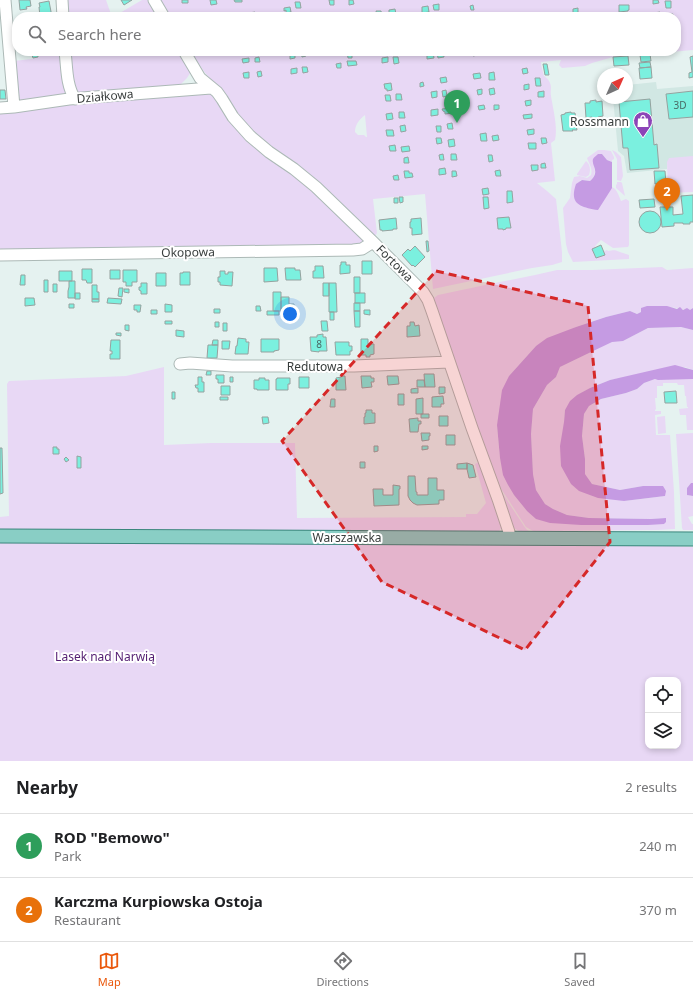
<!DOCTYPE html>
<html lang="en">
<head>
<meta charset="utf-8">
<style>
  :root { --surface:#fff; --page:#f6f6f6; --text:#202124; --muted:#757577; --line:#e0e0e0; --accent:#ea580c }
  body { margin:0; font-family:"Noto Sans",sans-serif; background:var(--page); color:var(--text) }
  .controls { position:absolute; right:12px; bottom:12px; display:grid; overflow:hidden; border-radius:8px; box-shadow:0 2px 6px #0003 }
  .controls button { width:36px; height:36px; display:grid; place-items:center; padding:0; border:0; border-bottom:1px solid var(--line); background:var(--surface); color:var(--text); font:20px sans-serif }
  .compass { position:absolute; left:597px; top:68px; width:36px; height:36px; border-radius:50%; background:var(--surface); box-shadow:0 2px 6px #0003; rotate:45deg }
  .you { position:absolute; left:290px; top:314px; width:14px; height:14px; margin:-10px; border:3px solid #fff; border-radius:50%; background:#1a73e8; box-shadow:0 0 0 6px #1a73e833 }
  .badge { display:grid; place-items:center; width:26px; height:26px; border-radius:50%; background:var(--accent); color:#fff; font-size:13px; font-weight:700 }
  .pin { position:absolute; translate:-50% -33px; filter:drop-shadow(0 1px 2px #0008) }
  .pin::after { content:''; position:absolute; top:21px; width:14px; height:12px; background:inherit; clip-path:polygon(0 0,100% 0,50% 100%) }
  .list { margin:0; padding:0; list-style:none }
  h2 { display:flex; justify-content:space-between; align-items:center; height:52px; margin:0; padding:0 16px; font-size:17px }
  h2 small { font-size:13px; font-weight:400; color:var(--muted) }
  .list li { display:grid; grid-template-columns:26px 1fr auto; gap:12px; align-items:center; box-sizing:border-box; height:64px; padding:0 16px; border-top:1px solid var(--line) }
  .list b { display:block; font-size:15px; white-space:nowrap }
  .list p { margin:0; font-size:13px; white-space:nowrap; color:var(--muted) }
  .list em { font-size:13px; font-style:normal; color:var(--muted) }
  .icon { flex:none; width:22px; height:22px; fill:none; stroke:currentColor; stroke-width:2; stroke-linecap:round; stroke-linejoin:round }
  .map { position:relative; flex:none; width:693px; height:761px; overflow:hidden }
  .search { position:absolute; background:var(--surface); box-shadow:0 2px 6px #0003; left:12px; right:12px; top:12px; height:44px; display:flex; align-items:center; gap:10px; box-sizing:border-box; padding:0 14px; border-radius:16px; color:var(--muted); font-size:15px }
  .sheet { height:180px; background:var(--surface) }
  nav { display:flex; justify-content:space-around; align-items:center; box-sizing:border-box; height:56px; border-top:1px solid var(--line); background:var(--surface); font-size:11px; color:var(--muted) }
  nav a { display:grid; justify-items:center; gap:2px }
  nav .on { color:var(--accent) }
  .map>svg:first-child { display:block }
  .built { fill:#d1e7e3 }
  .green { fill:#e8d8f5; fill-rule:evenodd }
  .water { fill:#c59be3 }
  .building { fill:#7bf0df; stroke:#95a29f }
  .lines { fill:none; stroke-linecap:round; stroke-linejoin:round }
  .minor-casing { stroke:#acb9b6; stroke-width:13 }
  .major-casing { stroke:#3a867c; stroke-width:15 }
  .minor { stroke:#fff; stroke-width:11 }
  .major { stroke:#89cec5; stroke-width:13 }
  .marked { fill:#d62828; fill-opacity:0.2; stroke:#d62828; stroke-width:3; stroke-dasharray:8 5; stroke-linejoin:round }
  .labels { text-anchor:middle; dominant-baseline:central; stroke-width:4; stroke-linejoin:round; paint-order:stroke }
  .number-label { font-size:10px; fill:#496a65 }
  .street-label { font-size:12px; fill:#383d3c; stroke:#fff }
  .poi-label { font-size:12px; fill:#383d3c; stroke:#fff; text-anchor:end }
  .park-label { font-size:12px; fill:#531d71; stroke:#fff }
</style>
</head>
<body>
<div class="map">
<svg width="693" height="761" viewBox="0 0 693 761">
  <rect width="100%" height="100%" fill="#e5f2f0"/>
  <path class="built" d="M656,82l1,7 36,-3v74l-26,2v7l-40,4 -3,-17 -6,-5 -5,-53h14v-13z"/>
  <path class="green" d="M56,0h50l6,17h-54z
    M142,0h8l10,17h-47z
    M158,0h535v50l-80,7 -21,6 -7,3 -23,2 -3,-3 2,-5 -20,2c0,5 2,9 3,14 3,2 5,4 6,7 2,4 0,8 1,13 2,13 7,31 4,44l-4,3 4,38 -18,2 10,8 9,8 6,53v10l-10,3 -20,3 -99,21 -8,-95 -52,5 4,34 -2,3h-4l-120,-102 -29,-42 -16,-18 -17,-23h487v-34h-509zM365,115l2,22h-1l-2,-2h-6l-3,-3c0,-8 5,-13 10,-17z
    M41,51h140l11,19 -5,8 -8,8 -158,17 -3,-3 -4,-39 17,-2 8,-2z
    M206,92l7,3 99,93 51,51 -1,4 -3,3 -187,1 -172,4v-141z
    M598,150h6l7,1 3,6v2l-2,1v2l-5,-2 -5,-6c-5,0 -6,3 -9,7 2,8 4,14 -3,20l-8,-1 -3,1c9,1 25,1 33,6 5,2 7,9 9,14l5,-2 3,2v44l-1,2 -15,1 -12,-8 -5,5 -3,5 3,8 9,-3 -2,-3 4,-2 1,1c9,-2 8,0 15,2 2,1 4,1 6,2v4l-56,3 -5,-10 -2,-8 -3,-36 7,-10 2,-15 2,-6 6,-1 7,2 4,-3c2,-7 -2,-11 -4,-17z
    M612,150l4,2 5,5 2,19 -2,5 -4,-1v-21z
    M693,156v36l-25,1 -1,-31 2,-4z
    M586,161c4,3 5,9 3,14l-3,2 -9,-2v-1z
    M617,182h4l1,1 3,13 -9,-8v-3l1,-1z
    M662,267l5,3 26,-2v40l-3,2c-7,0 -15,-3 -22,-3 -7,-1 -25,4 -31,7l-7,-3 -24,6 -30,10 -40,19 -27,30 -12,49 3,33 8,27 6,10 13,16 54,14h67l18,-7 -15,1 -62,-1 -22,-3 -14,-6 -8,-5 -9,-14 -3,-16 -2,-40 2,-25 14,-24 9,-8 4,-10 29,-14 23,-12h11l25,-13 33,-1 12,3v40l-8,-3 -75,13 -20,8 -14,8 -11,14 -1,12 7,62 53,17 41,-5 -22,-10 -23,4 -28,-6 -7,-10v-15l-3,-23 2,-22 5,-8 12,-7 25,-6 11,-4 7,-6 11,-4h38v51h-6l-1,-15h-6l-1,-6 9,-1v-1h-1l-1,-11h-1l-1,-11h-6l-1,-2h-14v3h-6v12h-2l1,11 -1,1v1h6v3l-6,1 1,20h14l4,57 1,37 -18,1 -124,1 -7,-4 -26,-40 -2,-7 -9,-19 -57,-159 2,-4 4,-3 52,-11 45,-9 22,-5h35z
    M164,367v78l47,-2h84l2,75 169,-1v-3h11l9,-11 -11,-39 4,-2 23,61c-1,5 -1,7 -5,9l-497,-1v-14l9,-1 -2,-132 2,-3 117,-5z
    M665,416l1,17 -8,1 -1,-17z
    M693,433v50h-2l-4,5v7l6,1v20l-5,1 4,7h1v6h-10l-1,-2 -6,-94z
    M499,488l25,38 3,4 4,2 -12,-1 -7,-4z
    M0,542l670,2v2l23,1v214h-693zM648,680h30v66h-30z"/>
  <path class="water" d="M598,154h4l5,6 5,2v26l-14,22c-18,-3 -29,-6 -22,-26l6,-4 8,1c11,-10 1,-15 3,-22 1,-2 4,-4 5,-5z
    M647,306h20l10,3 3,-2 3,3 4,-2 3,2 3,-2v22l-12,-3 -33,1 -25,13 -11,1 -23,11 -29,14 -4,10 -9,8 -14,24 -2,25 2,40 3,16 9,14 8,5 14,6 22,3 62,1 15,-1v4l-2,2 -16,1h-67l-31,-2 -14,-4 -9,-8 -13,-16 -6,-10 -5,-10 -3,-17 -3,-33 5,-35 7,-14 27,-30 11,-8 29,-11 30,-10 24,-6 7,3 4,-2v-4z
    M675,365l18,5v9l-35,1 -3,-1 -11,4 -7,6 -11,4 -25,6 -12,7 -5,8 -2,22 3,23v15l7,10 28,6 23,-4h20l3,5 -1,5 -41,5 -26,-3 -19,-7 -8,-7 -10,-18 -1,-20 4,-24 1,-12 5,-9 7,-6 13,-7 20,-8z
    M691,483h2v13l-6,-1v-7z"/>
  <path class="building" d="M19,0h11l1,6 -5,1 1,2 -7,1z
    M121,0h11l-8,5z
    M182,0h6v3h-6z
    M210,0h6l1,4 -6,1z
    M234,0h8v2h-7z
    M329,0h5v5h-4z
    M349,0h4l1,4 -5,1z
    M653,0h5l1,3 -6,1z
    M49,1l3,16h-12l-1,-10h1l-1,-4z
    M665,1h6v7h-5z
    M295,2h5l1,6h-5z
    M439,4v6h-5l-1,-5z
    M473,5l1,5h-3l-1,-4z
    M619,5h10v5h-1v1l-9,1z
    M428,6l1,6 -7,1v-6z
    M290,7l1,5 -5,1v-3l-2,1v-3z
    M578,8v5h-5v-4z
    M395,9l1,5 -7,1v-5z
    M376,11h5l1,5h-5z
    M255,12l1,5h-6l-1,-4z
    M660,12v5h-6v-4z
    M239,13v4h-6v-3z
    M668,14h5v3h-5z
    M305,51l1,5 -4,1 -1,-5z
    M347,51h5v7h-4z
    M443,51l1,6 -6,1 -1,-6z
    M472,51h6v4l-5,1z
    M433,52l1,6 -7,1v-6z
    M295,53v5l-5,1v-5z
    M38,54v3l-5,1 -1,-3z
    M650,54l1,7 -10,1 -1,-7z
    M628,56l1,9 -15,1 -1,-9z
    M693,56v21l-4,1v-5l3,-1 -2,-15z
    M259,57l1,5h-5v-4z
    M388,57v5l-6,1v-5z
    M393,57h5l1,6 -5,1z
    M249,58v4l-6,1 -1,-4z
    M347,61h9l1,4 -9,1z
    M650,62l1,5 -11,1 -1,-5z
    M341,63v5h-4l-1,-4z
    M543,64h4l2,11h-4z
    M302,67h5l1,5 -5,1z
    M651,67l1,11 -12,1 -1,-11z
    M297,68v5l-6,1v-5z
    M527,68l1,5 -5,1 -1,-5z
    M261,71l1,5 -4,1 -1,-5z
    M249,72v6h-5l-1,-5z
    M494,72l1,8h-6v-7z
    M480,73l1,5 -7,1 -1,-5z
    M446,77l1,5 -6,1 -1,-5z
    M535,78h5l1,8h-5z
    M423,82l1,4 -4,1v-4z
    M391,83l1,7 -5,1v-2h-2l-1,-5z
    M529,84v5l-5,1v-5z
    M494,88l1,6 -5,1 -1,-6z
    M482,89v5l-4,1 -1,-5z
    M0,90h5l1,9h-6z
    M446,90l1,6 -4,1 -1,-6z
    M437,91v6l-5,1 -1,-6z
    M544,91v6h-6v-5z
    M693,91v26l-24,2 -3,-25z
    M396,94h5l1,6h-6z
    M385,95h5l1,6h-5z
    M650,99l4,46 3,-1 2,24 -29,2 -2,-22h-5l-4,-46z
    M531,100v5l-5,1 -1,-5z
    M596,100v2l6,-1 1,15 -5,1v2h-6v-2l-6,1 -1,-15h5v-2z
    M484,105l1,4 -6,1 -1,-4z
    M494,105h5v4l-5,1z
    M452,108l1,5 -8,1v-2l-2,-1 -1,-2z
    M438,109v6l-7,1v-6z
    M399,112h5l1,6h-6z
    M571,112v1h4l2,12h-1l1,5h-5l1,1h-10l-2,-16 4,-1v-1z
    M392,113l1,6 -6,1 -1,-6z
    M532,114v4l-8,1 -1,-4z
    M452,123l1,6h-5l-1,-5z
    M405,125l1,6 -5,1 -1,-6z
    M436,126h5v6h-4z
    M534,129v5l-6,1 -1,-5z
    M386,130h7l1,6h-7z
    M486,133l1,8h-6l-1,-7z
    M498,135l1,5 -6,1 -1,-5z
    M436,138h5l1,5 -5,1z
    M541,138h5l1,5 -5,1z
    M454,139l1,7 -6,1 -1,-7z
    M528,143h8v6h-7z
    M395,145l1,6h-6l-1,-5z
    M409,146l1,5 -8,1 -1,-5z
    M443,154l1,6h-4l-1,-5z
    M451,154h5l1,6h-6z
    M488,155h4l1,6 -4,1z
    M408,157l1,6h-5v-5z
    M545,163l1,5h-5v-4z
    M531,165h7v5l-6,1z
    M445,168l1,6 -7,1v-6z
    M500,170l1,6h-5l-1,-5z
    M404,171h5v2h3l1,4 -8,1z
    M452,171h4l1,5 -5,1z
    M654,171h11l1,12 -11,1z
    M398,175l1,5h-5l-1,-4z
    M488,188l1,6 -6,1 -1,-6z
    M507,191h5l1,11 -6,1z
    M693,195v27h-3v2h-7v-1h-9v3l-12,1 -2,-20h13v8l10,-1 -2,-18z
    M399,197h4v5l-3,1z
    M483,197h5l1,11 -5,1z
    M394,198h4v5h-4z
    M654,199l1,8 -15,1 -1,-8z
    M639 222a11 11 0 1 1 22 0a11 11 0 1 1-22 0Z
    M509,217l2,11h-5v1l-3,1v-1h-5l-1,-11z
    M396,218l1,11h-4v1l-11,1v-1h-2l-1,-10z
    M421,218l1,16 -10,1v-7h-2v-6h1v-3z
    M426,241h2l1,10 -2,1z
    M601,245l4,10 -9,3 -4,-9z
    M415,246l10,11 -10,10 -2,-2 -1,1 -10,-11 6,-6 2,2z
    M362,261h10v13h-10z
    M341,262h5v3h4v8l-10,1v-9h1z
    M315,266h8l1,12h-11v-7h2z
    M264,268h13l1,13 -14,1z
    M285,268h10v2h5l1,10h-15z
    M82,269h10v14h-5l-1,-3h-4z
    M110,270h10v9h-10z
    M123,270h14v12h-5v4h-6v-4h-3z
    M59,271h13v10h-13z
    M220,271h5v3h3v-2h5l-1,14 -12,-1v-3h-2v-5h2z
    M183,272h7v13h-10v-12h3z
    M156,273h10v13h-10z
    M21,275h4v10h-5z
    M354,277h6v16h-6z
    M44,280h4v12h-4z
    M69,281h6v17h-7v-7l1,-4z
    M141,283h6v11h-6v-3l-2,-1v-3h2z
    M323,283h6v13h-6z
    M329,283h7l1,29h-8z
    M53,284h4v8h-4z
    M92,285h5v7h2v7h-7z
    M119,288h4l-1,9 -4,-1z
    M124,289h5v4l-5,-1z
    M273,292h8v19h-8z
    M75,293h5v6h-5z
    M355,293h10v10h-10z
    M281,297h8v7h5v7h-13z
    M25,298h9l1,7 -10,1z
    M108,298l14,1 -1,5 -14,-1z
    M92,299h7v3h-7z
    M354,303h6v8h-6z
    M69,304h5v4h-5z
    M165,304l7,1v7h-7z
    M134,305h7l-1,7h-3v-2h-3z
    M256,306h4l1,5h-5z
    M214,309h6v4h-6z
    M151,310h6v4h-6z
    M364,310h6v5l-6,-1z
    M267,311h12v4h-12z
    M354,311h6v16h-5z
    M330,312h4v8h-4z
    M165,321h7v3h-7z
    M321,321h6l1,10h-6z
    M215,322h4v5h-4z
    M410,322h4l1,4 4,-1 1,11 -13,1v-11h3z
    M223,323h4v8h-4z
    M125,325h4v6l-4,-1z
    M176,330l8,1v6l-8,-1z
    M116,333h5v3l-5,-1z
    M323,334v3h3l1,14h-8v1l-8,-1 -1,-14h7v-2z
    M238,338l8,1v3h3l-1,12h-13l1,-8h1z
    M261,339h18v11l-5,1v1h-13z
    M361,339h7v5h6v10l-4,1v2h-4v-2h-5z
    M111,340h9v19h-10v-5h2v-3h-2z
    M213,340h5v5h-6z
    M222,341h8l-1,8h-7z
    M335,342h14v4h3v5h-2v4h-14z
    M208,345h10l-1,13h-10z
    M207,371h4v4h-5z
    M424,374h10l1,13h-10z
    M216,375h8v8h-6v-4h-2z
    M341,376h4l1,14h-10v-12l5,-1z
    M361,376h10v2h3v4h-3l1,5 -10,1z
    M387,376h11l1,8 -11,1z
    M198,377h4v5h2v10h-6v-4h-2l-1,-3h3z
    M230,377h3v5h-3z
    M299,377h10v11h-10z
    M259,378h6v2h4v10h-12v-1h-3v-9h5z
    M277,378h13v6h-2v6h-12v-11h1z
    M417,380h7l1,7h-8z
    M221,386h9v9h-9z
    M439,387h6v6l-6,1z
    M418,388v5h-7v-4z
    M676,391l1,12h-12l-1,-11z
    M172,392h3v7h-3z
    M398,394h6v11h-6z
    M443,396l1,8h-3v3h-9v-10z
    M220,397h8v3h-8z
    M423,398v16h-7v-15z
    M331,399h4v8h-5z
    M366,410h6v3h3v10l-11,1v-7h1v-4h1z
    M421,414h8v4h-8z
    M439,416h9v10h-9z
    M262,417h6l1,6 -6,1z
    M418,418v3h3v3h-2l-1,8h-8l-1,-13z
    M421,433h9v3h-1v4l-7,1z
    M446,435h9v10h-9z
    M374,446h4v5l-4,1z
    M422,446h6v3l-6,1z
    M53,447h4v2h2v5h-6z
    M0,448h2l1,45 -3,1z
    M77,456l4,1v11h-4z
    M66,457l3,3 -3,2 -2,-3z
    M360,462h5v6h-5z
    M467,463v6h-10v-5z
    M467,463l6,2 3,12 -7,1 -2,-9z
    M408,476h7l1,16h1v3h11v-17h9v12h7v10h-5v4l-22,1 -4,-2 -3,-3 -2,-4z
    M393,485l7,1v3h-1v16l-25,1 -1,-17h10v6h10z"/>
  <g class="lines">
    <defs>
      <path id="minor" d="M5,0l9,107
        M62,0l1,17
        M154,0l10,17
        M65,51c2,16 1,34 10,48
        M184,51l16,27 17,14 5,7 11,18 17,19 19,16 25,17 22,18 57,55 50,50 5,8 4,11 40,117 26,71 11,33v6
        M0,108l14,-1 55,-8 142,-11
        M0,255l353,-5 9,-1 11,-7
        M180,364l10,-1 42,3h122l95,-4"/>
      <path id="major" d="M0,536l693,3"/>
    </defs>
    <use href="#minor" class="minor-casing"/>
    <use href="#major" class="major-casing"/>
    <use href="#minor" class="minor"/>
    <use href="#major" class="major"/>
  </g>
  <path class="marked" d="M436,271l152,35 22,236 -85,108 -143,-68 -100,-141z"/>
  <defs>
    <symbol id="shop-pin" viewBox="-11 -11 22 30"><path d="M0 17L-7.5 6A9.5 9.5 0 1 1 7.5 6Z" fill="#8c44b7" stroke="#fff"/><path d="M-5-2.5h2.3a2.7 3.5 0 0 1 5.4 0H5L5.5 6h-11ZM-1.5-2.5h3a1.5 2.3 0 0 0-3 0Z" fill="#fff"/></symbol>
  </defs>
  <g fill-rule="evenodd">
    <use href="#shop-pin" x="632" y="110" width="22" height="30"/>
  </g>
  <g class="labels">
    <g class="number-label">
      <text x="680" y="105">3D</text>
      <text x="319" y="344">8</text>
    </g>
    <g class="street-label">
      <text transform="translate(105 96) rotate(-5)">Działkowa</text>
      <text transform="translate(188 252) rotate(-1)">Okopowa</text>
      <text transform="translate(395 263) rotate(45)">Fortowa</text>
      <text x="315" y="366">Redutowa</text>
      <text x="347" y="537">Warszawska</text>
    </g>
    <g class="poi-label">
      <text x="629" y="121">Rossmann</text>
    </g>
    <g class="park-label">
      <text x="105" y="656">Lasek nad Narwią</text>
    </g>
  </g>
</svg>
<div class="controls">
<button><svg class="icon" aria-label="locate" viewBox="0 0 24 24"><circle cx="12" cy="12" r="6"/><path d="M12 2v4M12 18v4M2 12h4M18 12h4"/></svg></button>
<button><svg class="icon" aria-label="layers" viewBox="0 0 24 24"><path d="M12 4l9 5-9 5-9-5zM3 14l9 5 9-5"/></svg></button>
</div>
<svg class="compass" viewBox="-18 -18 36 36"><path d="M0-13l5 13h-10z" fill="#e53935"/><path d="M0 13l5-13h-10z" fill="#757577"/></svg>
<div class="you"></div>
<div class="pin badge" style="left:457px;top:123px;background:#2e9e5b">1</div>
<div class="pin badge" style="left:667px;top:211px;background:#e8710a">2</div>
<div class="search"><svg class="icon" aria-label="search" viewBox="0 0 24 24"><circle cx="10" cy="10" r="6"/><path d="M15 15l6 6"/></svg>Search here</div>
</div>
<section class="sheet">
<h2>Nearby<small>2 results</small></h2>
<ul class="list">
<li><span class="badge" style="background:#2e9e5b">1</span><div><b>ROD &quot;Bemowo&quot;</b><p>Park</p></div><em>240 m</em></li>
<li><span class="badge" style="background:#e8710a">2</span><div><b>Karczma Kurpiowska Ostoja</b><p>Restaurant</p></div><em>370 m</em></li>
</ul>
</section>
<nav>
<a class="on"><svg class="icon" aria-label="map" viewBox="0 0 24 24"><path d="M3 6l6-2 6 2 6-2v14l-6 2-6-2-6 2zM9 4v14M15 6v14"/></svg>Map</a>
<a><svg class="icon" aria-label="directions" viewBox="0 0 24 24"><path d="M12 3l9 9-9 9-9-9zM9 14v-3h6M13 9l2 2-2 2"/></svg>Directions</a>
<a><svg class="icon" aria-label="saved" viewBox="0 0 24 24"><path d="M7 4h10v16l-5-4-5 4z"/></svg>Saved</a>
</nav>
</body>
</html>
